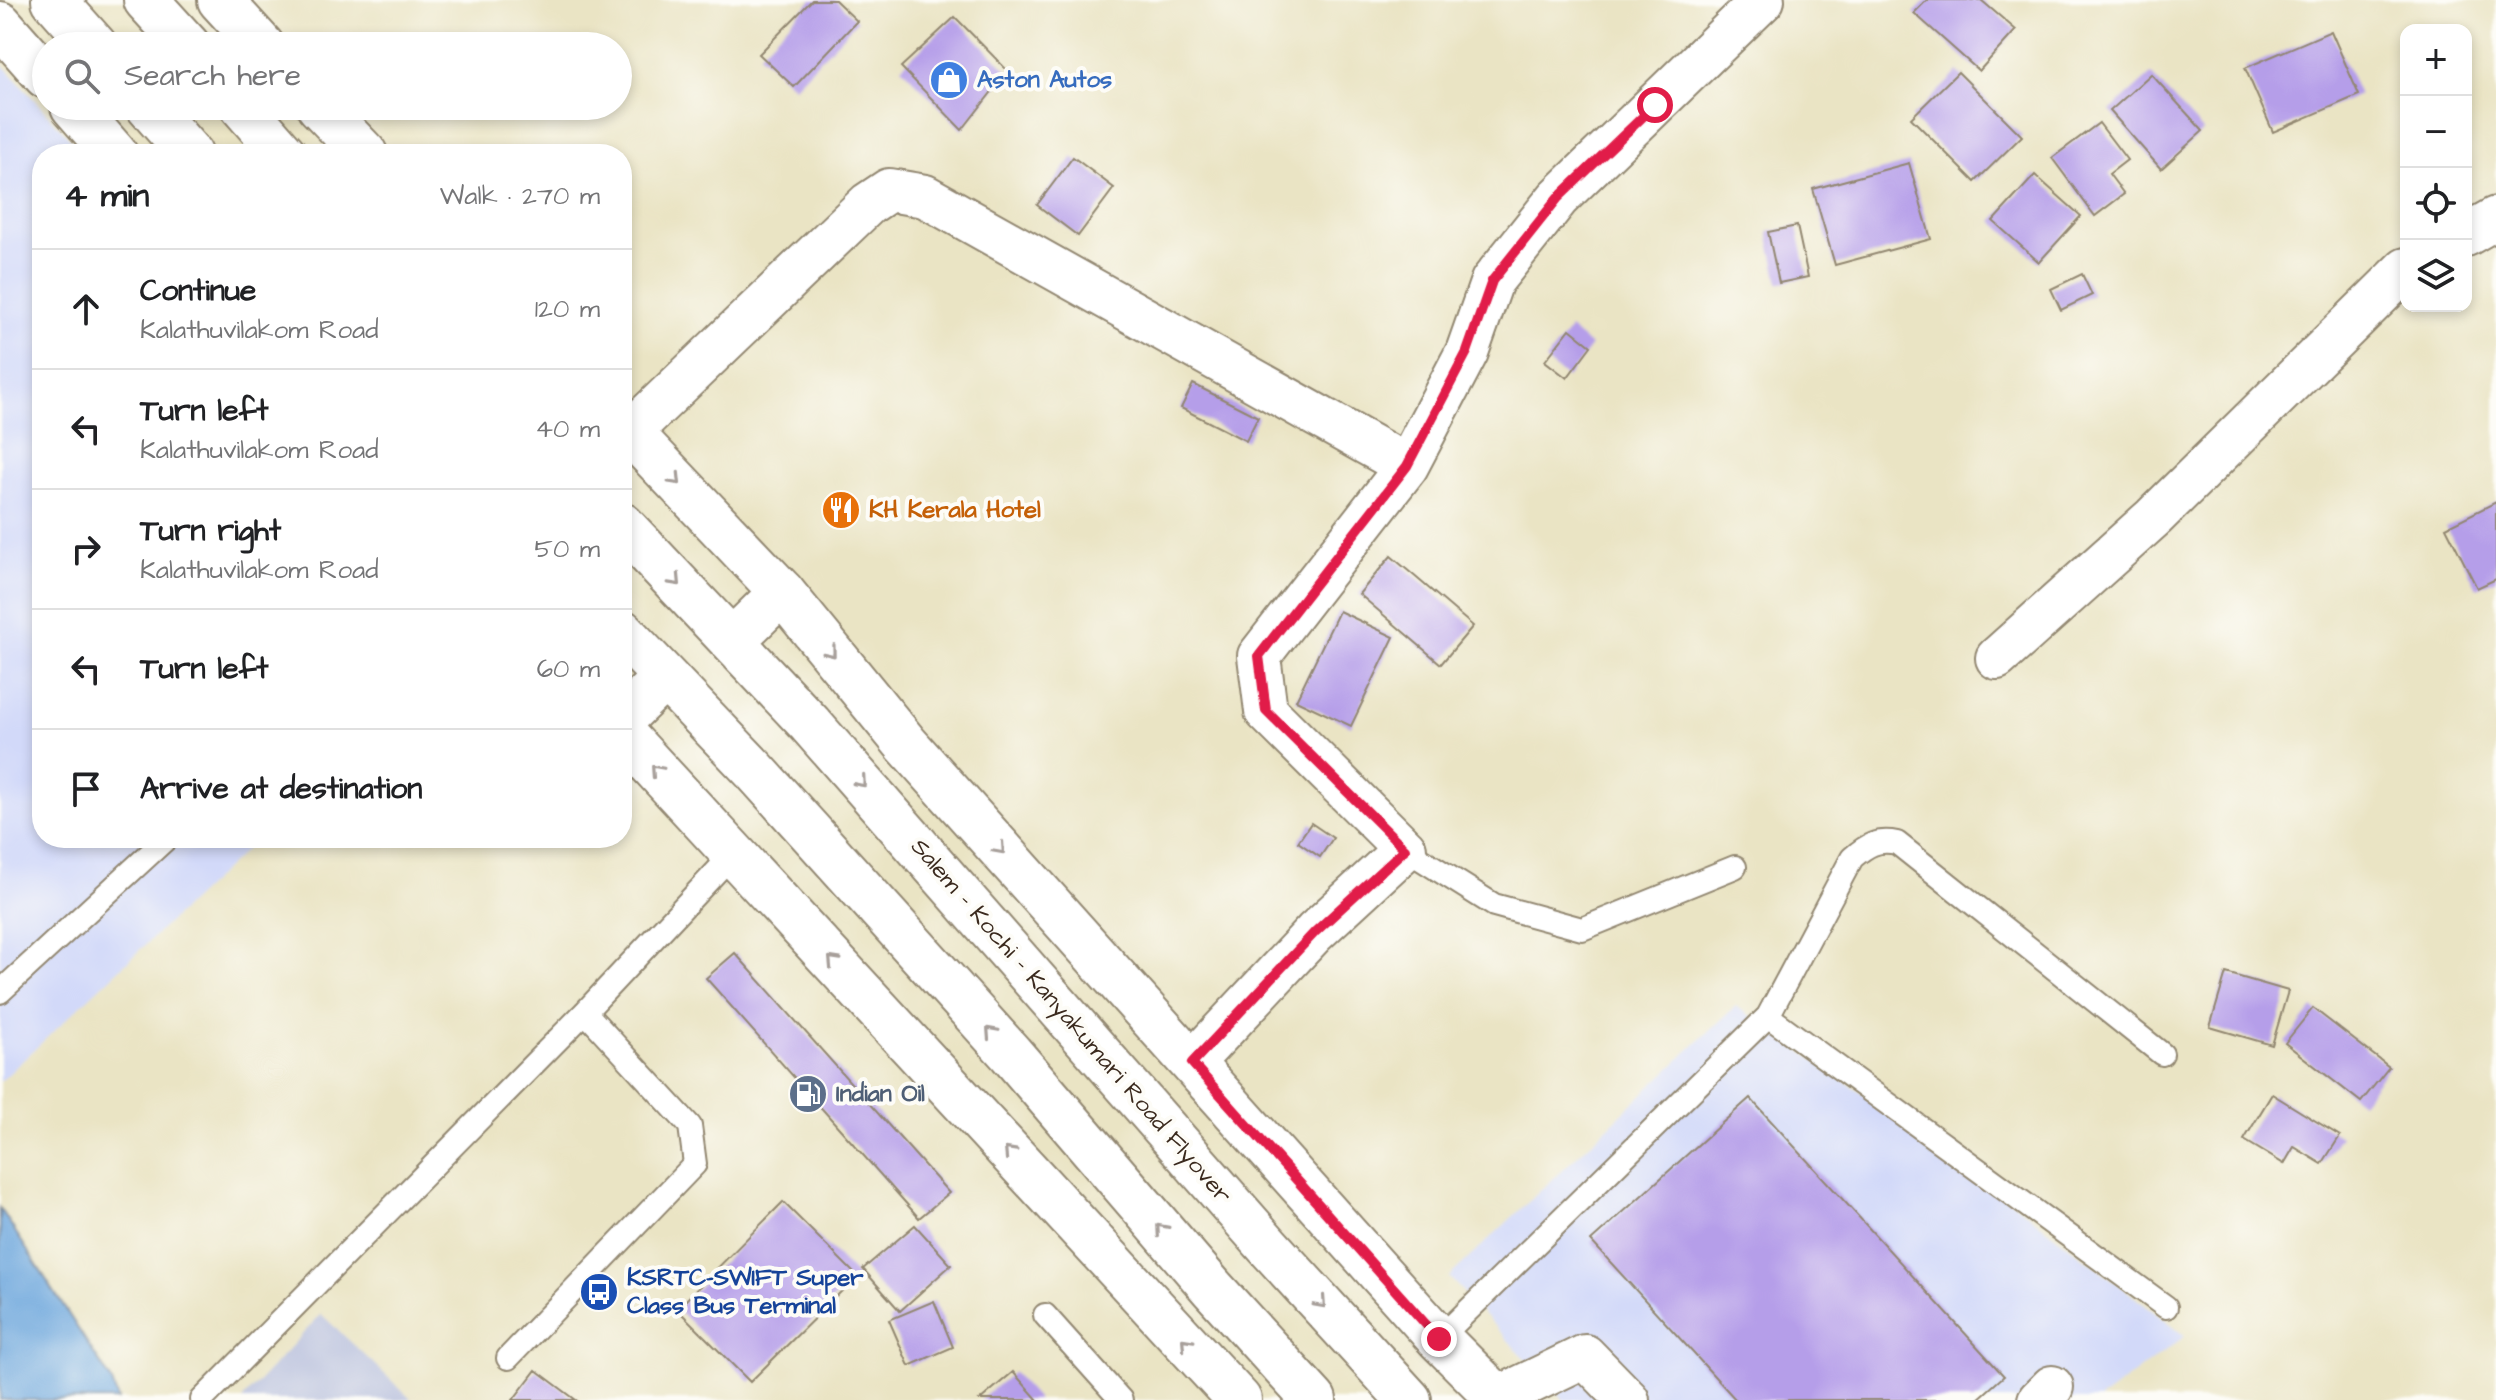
<!DOCTYPE html>
<html lang="en">
<head>
<meta charset="utf-8">
<style>
  :root { --surface:#fff; --page:#f2f2f2; --text:#202124; --muted:#757577; --line:#e0e0e0 }
  body { margin:0; font-family:"Architects Daughter",sans-serif; background:var(--page); color:var(--text) }
  .controls { position:absolute; right:24px; top:24px; display:grid; overflow:hidden; border-radius:16px; box-shadow:0 4px 12px #0003 }
  .controls button { width:72px; height:72px; display:grid; place-items:center; padding:0; border:0; border-bottom:2px solid var(--line); background:var(--surface); color:var(--text); font:40px sans-serif }
  .stop { position:absolute; width:24px; height:24px; margin:-18px; border:6px solid #e11d48; border-radius:50%; background:#fff }
  .stop.end { background:#e11d48; border-color:#fff; box-shadow:0 2px 8px #0008 }
  .list { margin:0; padding:0; list-style:none }
  h2 { display:flex; justify-content:space-between; align-items:center; height:104px; margin:0; padding:0 32px; font-size:34px }
  h2 small { font-size:26px; font-weight:400; color:var(--muted) }
  .list li { display:grid; grid-template-columns:52px 1fr auto; gap:24px; align-items:center; box-sizing:border-box; height:120px; padding:0 32px; border-top:2px solid var(--line) }
  .list b { display:block; font-size:30px; white-space:nowrap }
  .list p { margin:0; font-size:26px; white-space:nowrap; color:var(--muted) }
  .list em { font-size:26px; font-style:normal; color:var(--muted) }
  .icon { flex:none; width:44px; height:44px; fill:none; stroke:currentColor; stroke-width:2; stroke-linecap:round; stroke-linejoin:round }
  .map { position:relative; flex:none; width:2496px; height:1400px; overflow:hidden }
  .search { position:absolute; background:var(--surface); box-shadow:0 4px 12px #0003; left:32px; top:32px; width:600px; height:88px; display:flex; align-items:center; gap:20px; box-sizing:border-box; padding:0 28px; border-radius:44px; color:var(--muted); font-size:30px }
  .panel { position:absolute; background:var(--surface); box-shadow:0 4px 12px #0003; left:32px; top:144px; width:600px; height:704px; border-radius:32px }
  .map>svg:first-child { display:block }
  .built { fill:#d2d9f9 }
  .industrial { fill:#bcc3de }
  .water { fill:#6ea7dd; stroke:#54687e; stroke-width:2 }
  .building { fill:#b59ee9 }
  .lines { fill:none; stroke-linecap:round; stroke-linejoin:round }
  .lane-casing { stroke:#928771; stroke-width:26 }
  .street-casing { stroke:#928771; stroke-width:46 }
  .secondary-casing { stroke:#928771; stroke-width:48 }
  .highway-casing { stroke:#928771; stroke-width:48 }
  .lane { stroke:#fff; stroke-width:22 }
  .street { stroke:#fff; stroke-width:42 }
  .secondary { stroke:#fff; stroke-width:44 }
  .highway { stroke:#fff; stroke-width:44 }
  .oneway { stroke:#a79f9a }
  .route { stroke:#e11d48; stroke-width:10 }
  .labels { text-anchor:middle; dominant-baseline:central; stroke-width:8; stroke-linejoin:round; paint-order:stroke }
  .shop-label { font-size:24px; font-weight:bold; fill:#366cbe; stroke:#fdfcf7; text-anchor:start }
  .food-label { font-size:24px; font-weight:bold; fill:#c56008; stroke:#fdfcf7; text-anchor:start }
  .street-label { font-size:24px; fill:#3b2a1e; stroke:#fdfcf7 }
  .service-label { font-size:24px; font-weight:bold; fill:#4e5e75; stroke:#fdfcf7; text-anchor:start }
  .transit-label { font-size:24px; font-weight:bold; fill:#164399; stroke:#fdfcf7; text-anchor:start }
</style>
</head>
<body>
<div class="map">
<svg width="2496" height="1400" viewBox="0 0 2496 1400">
  <rect width="100%" height="100%" fill="#fdfcf7"/>
  <filter id="ink" filterUnits="userSpaceOnUse"><feTurbulence type="fractalNoise" baseFrequency=".0125" numOctaves="2"/><feDisplacementMap in="SourceGraphic" scale="16" xChannelSelector="R" yChannelSelector="G"/><feConvolveMatrix kernelMatrix="1 2 1 2 8 2 1 2 1" color-interpolation-filters="sRGB"/></filter>
  <filter id="wash" filterUnits="userSpaceOnUse"><feTurbulence type="fractalNoise" baseFrequency=".006" numOctaves="4" result="noise"/><feDisplacementMap in="SourceGraphic" scale="32" xChannelSelector="R" yChannelSelector="G"/><feGaussianBlur stdDeviation="1.8" result="paint"/><feColorMatrix in="noise" values="0 0 0 0 0 0 0 0 0 0 0 0 0 0 0 0 0 1.4 0 .05"/><feComposite in="paint" operator="in"/></filter>
  <g filter="url(#wash)">
    <rect width="100%" height="100%" fill="#eae4c4"/>
    <path class="built" d="M0,62l84,92h-42v684h216l-258,244z
      M1736,1006l214,148 235,182 -86,64h-535l-115,-123z"/>
    <path class="industrial" d="M321,1314l91,86h-170z"/>
    <path class="water" d="M0,1208l111,172 7,20h-118z"/>
    <g id="blocks">
      <path class="building" d="M812,0h23l22,21 -63,66 -35,-33z
        M1927,0h54l35,30 -37,41 -65,-58z
        M955,17l53,54 -46,59 -61,-63z
        M2331,31l28,64 -86,37 -28,-64z
        M1958,72l64,64 -47,46 -64,-64z
        M2151,74l52,57 -42,38 -51,-58z
        M2099,123l28,37 -18,14 15,20 -29,22 -43,-58z
        M1073,157l41,31 -36,48 -41,-31z
        M1909,163l22,76 -96,26 -22,-76z
        M2035,175l46,41 -42,46 -46,-41z
        M1797,226l11,51 -29,6 -11,-51z
        M2082,274l10,21 -31,15 -10,-21z
        M1570,329l21,17 -24,32 -22,-17z
        M1193,384l65,33 -12,24 -65,-33z
        M2496,502v77l-19,9 -31,-61z
        M1391,556l82,70 -32,38 -82,-70z
        M1339,611l55,26 -43,89 -55,-26z
        M1311,823l22,15 -13,19 -22,-15z
        M735,953l214,240 -30,25 -213,-240z
        M2226,973l62,18 -16,54 -62,-18z
        M2313,1008l76,59 -28,35 -76,-59z
        M2272,1094l68,42 -18,28 -28,-17 -10,17 -40,-24z
        M1750,1098l254,278 -27,24h-241l-145,-159z
        M783,1202l74,74 -107,106 -73,-73z
        M915,1225l36,40 -51,46 -37,-42z
        M934,1301l19,46 -44,19 -20,-46z
        M536,1370l40,30h-63z
        M1013,1372l25,28h-58z"/>
    </g>
  </g>
  <g filter="url(#ink)">
    <use href="#blocks" fill-opacity="0" stroke="#928771" stroke-width="2"/>
    <g class="lines">
      <defs>
        <path id="lane" d="M1405,849l89,56 88,24 153,-62
          M0,992l167,-154
          M1768,1016l398,291
          M1045,1315l76,85
          M1439,1339l329,-323 84,-158c15,-13 25,-19 45,-15l265,211
          M508,1358l187,-194 -5,-38 -105,-114
          M202,1400l383,-388 148,-158"/>
        <path id="street" d="M2466,235l30,-17
          M630,432l238,-228 21,-14 36,6 482,270
          M1997,658l157,-141 252,-248
          M1192,1063l123,-131 90,-83 -139,-138 -7,-55 148,-190 60,-114 25,-71 66,-83 205,-198
          M1498,1398l87,-42 43,44
          M2039,1400l13,-13"/>
        <path id="secondary" d="M220,0l42,46
          M0,24l46,52
          M73,106l42,48
          M319,106l46,48
          M622,424l160,168 124,152 533,595 61,61
          M622,733l617,667"/>
        <path id="highway" d="M54,0l41,46
          M146,0l42,46
          M148,106l42,48
          M242,106l42,48
          M622,525l188,199 458,522 141,154
          M622,632l134,140 255,282 201,234 102,112
          M732,641l50,-49
          M622,719l42,-41"/>
      </defs>
      <use href="#lane" class="lane-casing"/>
      <use href="#street" class="street-casing"/>
      <use href="#secondary" class="secondary-casing"/>
      <use href="#highway" class="highway-casing"/>
      <use href="#lane" class="lane"/>
      <use href="#street" class="street"/>
      <use href="#secondary" class="secondary"/>
      <use href="#highway" class="highway"/>
    </g>
    <defs><path id="oneway-chevron" d="M-2-3.5L2.5 0L-2 3.5" fill="none" stroke-width="1.6" stroke-linecap="round" stroke-linejoin="round" transform="scale(2)"/></defs>
    <g class="oneway">
      <use href="#oneway-chevron" transform="translate(676 480) rotate(46)"/>
      <use href="#oneway-chevron" transform="translate(676 581) rotate(47)"/>
      <use href="#oneway-chevron" transform="translate(831 652) rotate(51)"/>
      <use href="#oneway-chevron" transform="translate(656 770) rotate(-132)"/>
      <use href="#oneway-chevron" transform="translate(861 782) rotate(49)"/>
      <use href="#oneway-chevron" transform="translate(1000 849) rotate(48)"/>
      <use href="#oneway-chevron" transform="translate(833 961) rotate(-133)"/>
      <use href="#oneway-chevron" transform="translate(991 1032) rotate(-132)"/>
      <use href="#oneway-chevron" transform="translate(1009 1152) rotate(-133)"/>
      <use href="#oneway-chevron" transform="translate(1161 1229) rotate(-131)"/>
      <use href="#oneway-chevron" transform="translate(1321 1303) rotate(48)"/>
      <use href="#oneway-chevron" transform="translate(1186 1343) rotate(-133)"/>
    </g>
  </g>
  <g class="lines" filter="url(#ink)">
    <path class="route" d="M1439,1339l-247,-276 123,-131 90,-83 -139,-138 -7,-55 148,-190 60,-114 25,-71 66,-83 97,-93"/>
  </g>
  <defs>
    <symbol id="shop-disc" viewBox="-11 -11 22 22"><circle r="9.5" fill="#3f7fe0" stroke="#fdfcf7"/><path d="M-5-2.5h2.3a2.7 3.5 0 0 1 5.4 0H5L5.5 6h-11ZM-1.5-2.5h3a1.5 2.3 0 0 0-3 0Z" fill="#fff"/></symbol>
    <symbol id="restaurant-disc" viewBox="-11 -11 22 22"><circle r="9.5" fill="#e8710a" stroke="#fdfcf7"/><path d="M-5-6h1v4h1v-4h1v4h1v-4h1v5L-1.5 .5V6h-2V.5L-5-1ZM5-6V6H3V1.5H1.5Q1.5-4 5-6Z" fill="#fff"/></symbol>
    <symbol id="fuel-disc" viewBox="-11 -11 22 22"><circle r="9.5" fill="#5c6f8a" stroke="#fdfcf7"/><path d="M-5.5-6h7V0h2V4h1.3V-2.5L3-4.5l.8-.8L6-3V5H2.5V1h-1V6h-7ZM-4.2-4.7v3.2H.2V-4.7Z" fill="#fff"/></symbol>
    <symbol id="bus-disc" viewBox="-11 -11 22 22"><circle r="9.5" fill="#1a4fb4" stroke="#fdfcf7"/><path d="M-5-6H5V4H4V6H2V4H-2V6H-4V4H-5ZM-3.5-4V0h7V-4ZM-3.5 1.2v1.5H-2V1.2ZM2 1.2v1.5H3.5V1.2Z" fill="#fff"/></symbol>
  </defs>
  <g fill-rule="evenodd">
    <use href="#shop-disc" x="927" y="58" width="44" height="44"/>
    <use href="#restaurant-disc" x="819" y="488" width="44" height="44"/>
    <use href="#fuel-disc" x="786" y="1072" width="44" height="44"/>
    <use href="#bus-disc" x="577" y="1270" width="44" height="44"/>
  </g>
  <g class="labels">
    <g class="shop-label">
      <text x="977" y="80">Aston Autos</text>
    </g>
    <g class="food-label">
      <text x="869" y="510">KH Kerala Hotel</text>
    </g>
    <g class="street-label">
      <text transform="translate(1071 1021) rotate(49)">Salem - Kochi - Kanyakumari Road Flyover</text>
    </g>
    <g class="service-label">
      <text x="836" y="1094">Indian Oil</text>
    </g>
    <g class="transit-label">
      <text x="627" y="1278">KSRTC-SWIFT Super<tspan x="627" dy="28">Class Bus Terminal</tspan></text>
    </g>
  </g>
</svg>
<div class="controls">
<button>+</button>
<button>−</button>
<button><svg class="icon" aria-label="locate" viewBox="0 0 24 24"><circle cx="12" cy="12" r="6"/><path d="M12 2v4M12 18v4M2 12h4M18 12h4"/></svg></button>
<button><svg class="icon" aria-label="layers" viewBox="0 0 24 24"><path d="M12 4l9 5-9 5-9-5zM3 14l9 5 9-5"/></svg></button>
</div>
<div class="stop" style="left:1655px;top:105px"></div>
<div class="stop end" style="left:1439px;top:1339px"></div>
<div class="search"><svg class="icon" aria-label="search" viewBox="0 0 24 24"><circle cx="10" cy="10" r="6"/><path d="M15 15l6 6"/></svg>Search here</div>
<section class="panel">
<h2>4 min<small>Walk · 270 m</small></h2>
<ul class="list">
<li><svg class="icon" aria-label="ahead" viewBox="0 0 24 24"><path d="M12 20V5M6 11l6-6 6 6"/></svg><div><b>Continue</b><p>Kalathuvilakom Road</p></div><em>120 m</em></li>
<li><svg class="icon" aria-label="left" viewBox="0 0 24 24"><path d="M17 20v-9H6M10 6l-5 5 5 5"/></svg><div><b>Turn left</b><p>Kalathuvilakom Road</p></div><em>40 m</em></li>
<li><svg class="icon" aria-label="right" viewBox="0 0 24 24"><path d="M7 20v-9h11M14 6l5 5-5 5"/></svg><div><b>Turn right</b><p>Kalathuvilakom Road</p></div><em>50 m</em></li>
<li><svg class="icon" aria-label="left" viewBox="0 0 24 24"><path d="M17 20v-9H6M10 6l-5 5 5 5"/></svg><div><b>Turn left</b></div><em>60 m</em></li>
<li><svg class="icon" aria-label="arrive" viewBox="0 0 24 24"><path d="M6 21V4h12l-3 4 3 4H6"/></svg><div><b>Arrive at destination</b></div></li>
</ul>
</section>
</div>
</body>
</html>
